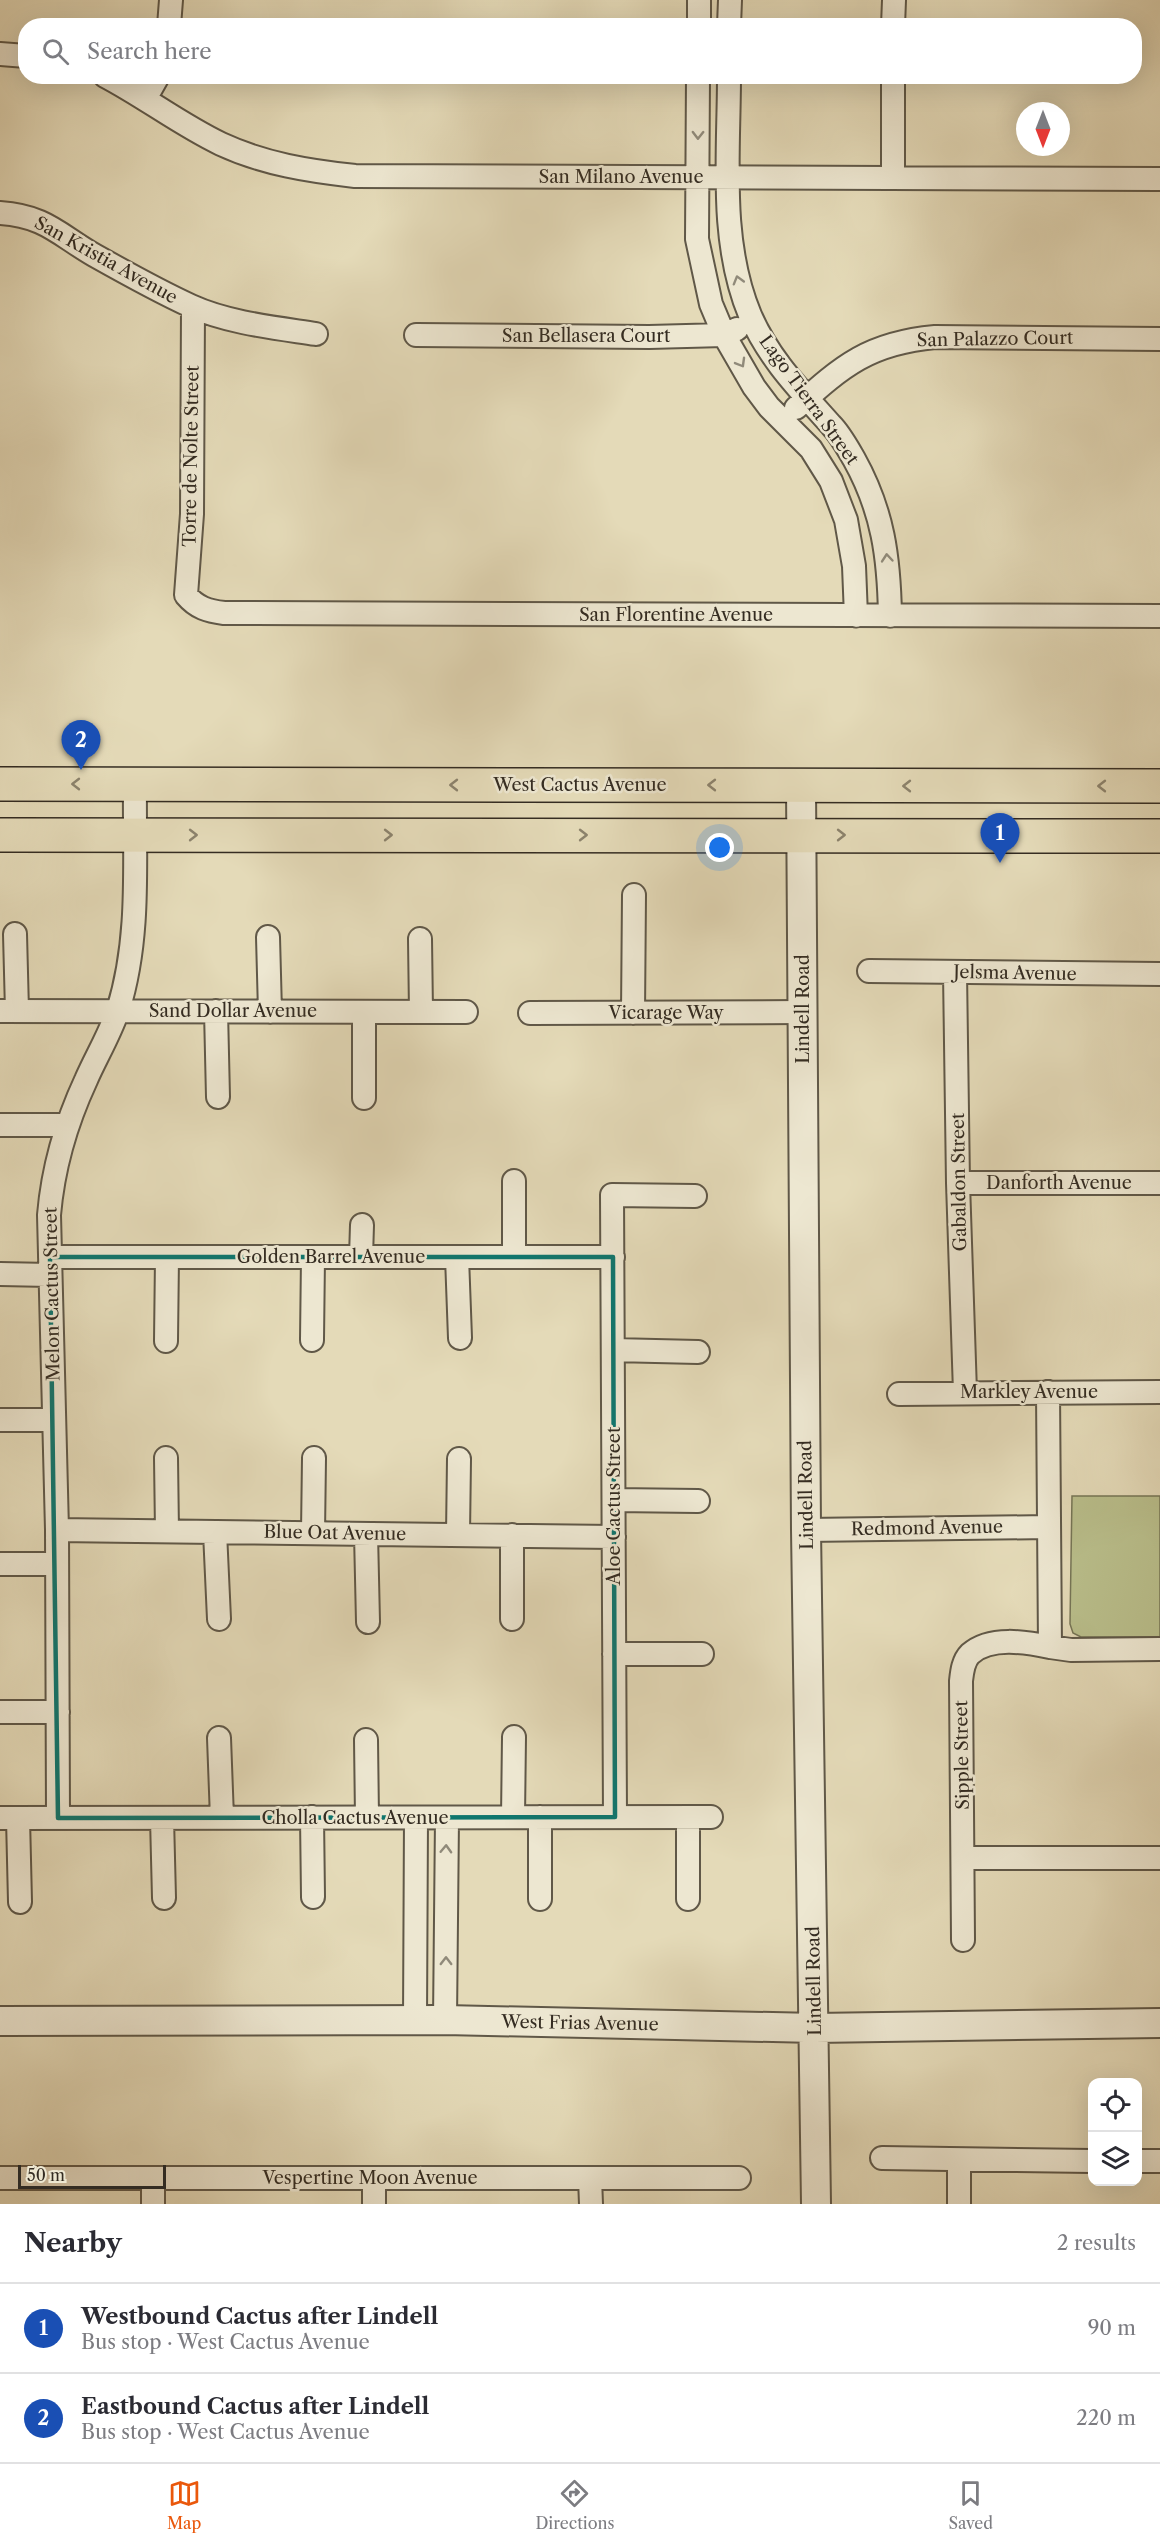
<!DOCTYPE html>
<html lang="en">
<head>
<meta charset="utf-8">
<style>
  :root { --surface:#fff; --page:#f2f2f3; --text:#2b2b33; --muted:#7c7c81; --line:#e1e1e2; --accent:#ea580c }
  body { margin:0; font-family:"Libre Caslon Text",serif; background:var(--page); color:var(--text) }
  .controls { position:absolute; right:18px; bottom:18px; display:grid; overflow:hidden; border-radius:12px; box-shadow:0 6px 24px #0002 }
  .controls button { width:54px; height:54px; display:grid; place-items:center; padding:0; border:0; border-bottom:2px solid var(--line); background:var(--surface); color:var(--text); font:30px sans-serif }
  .compass { position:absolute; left:1016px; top:102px; width:54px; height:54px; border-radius:50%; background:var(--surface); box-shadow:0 6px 24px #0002; rotate:180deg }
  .scale { position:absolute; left:18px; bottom:15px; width:148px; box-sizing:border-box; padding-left:6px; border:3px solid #342c22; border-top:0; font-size:16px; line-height:21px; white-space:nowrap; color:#342c22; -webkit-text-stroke:4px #ede7d1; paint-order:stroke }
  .you { position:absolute; left:720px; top:848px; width:21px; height:21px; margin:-15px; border:4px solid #fff; border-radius:50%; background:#1a73e8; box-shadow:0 0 0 9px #1a73e833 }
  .badge { display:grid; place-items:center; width:39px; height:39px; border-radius:50%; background:var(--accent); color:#fff; font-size:20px; font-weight:700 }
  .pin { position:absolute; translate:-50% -50px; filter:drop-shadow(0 2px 3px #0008) }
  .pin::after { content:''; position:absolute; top:32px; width:21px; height:18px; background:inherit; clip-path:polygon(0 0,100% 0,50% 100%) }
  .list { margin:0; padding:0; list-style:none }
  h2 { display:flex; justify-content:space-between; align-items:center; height:78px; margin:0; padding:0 24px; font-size:26px }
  h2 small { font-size:20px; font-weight:400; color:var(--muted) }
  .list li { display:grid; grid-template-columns:39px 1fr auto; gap:18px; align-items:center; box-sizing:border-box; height:90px; padding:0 24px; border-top:2px solid var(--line) }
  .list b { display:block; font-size:22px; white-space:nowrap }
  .list p { margin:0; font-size:20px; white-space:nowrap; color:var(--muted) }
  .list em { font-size:20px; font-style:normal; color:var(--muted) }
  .icon { flex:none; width:33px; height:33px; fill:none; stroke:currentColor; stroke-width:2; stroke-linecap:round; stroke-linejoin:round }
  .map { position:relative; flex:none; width:1160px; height:2204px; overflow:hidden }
  .search { position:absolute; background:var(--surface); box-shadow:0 6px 24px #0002; left:18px; right:18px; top:18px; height:66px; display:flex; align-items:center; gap:15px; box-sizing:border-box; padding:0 21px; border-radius:24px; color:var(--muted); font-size:22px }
  .sheet { height:258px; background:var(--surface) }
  nav { display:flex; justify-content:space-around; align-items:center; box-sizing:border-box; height:84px; border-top:2px solid var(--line); background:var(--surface); font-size:16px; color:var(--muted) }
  nav a { display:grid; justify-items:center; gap:3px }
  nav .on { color:var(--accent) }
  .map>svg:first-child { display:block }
  .green { fill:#b9be8b; stroke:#767556; stroke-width:1.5 }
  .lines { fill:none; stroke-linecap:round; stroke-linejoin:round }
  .minor-casing { stroke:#605848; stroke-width:26 }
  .tertiary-casing { stroke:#605848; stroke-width:32 }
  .primary-casing { stroke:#342c22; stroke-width:36 }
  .minor { stroke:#ede7d1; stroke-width:22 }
  .tertiary { stroke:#ede7d1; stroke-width:28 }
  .primary { stroke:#e4dab8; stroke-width:33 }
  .oneway { stroke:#908a7a }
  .oneway2 { stroke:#8c836d }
  .marked { fill:none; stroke:#0f766e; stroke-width:4.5; stroke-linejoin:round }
  .labels { text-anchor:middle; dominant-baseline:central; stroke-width:5; stroke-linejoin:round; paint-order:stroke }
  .street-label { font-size:18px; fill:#342c22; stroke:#ede7d1 }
</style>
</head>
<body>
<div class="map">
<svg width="1160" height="2204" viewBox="0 0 1160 2204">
  <rect width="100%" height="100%" fill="#e4dab8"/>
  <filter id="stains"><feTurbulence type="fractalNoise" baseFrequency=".00333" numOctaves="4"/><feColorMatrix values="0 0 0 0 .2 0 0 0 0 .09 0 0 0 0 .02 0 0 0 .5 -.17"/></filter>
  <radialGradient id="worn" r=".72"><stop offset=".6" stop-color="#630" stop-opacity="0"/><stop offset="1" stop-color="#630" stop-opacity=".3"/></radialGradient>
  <path class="green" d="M1072,1496h88v141h-79l-8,-4 -3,-9z"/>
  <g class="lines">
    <defs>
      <path id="minor" d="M169,26l2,-26
        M699,26v-26
        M729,26l1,-26
        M893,26l1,-26
        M0,54l26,2
        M105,76c40,21 76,49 116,68 43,20 88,27 134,32l805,3
        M698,76l-1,163 14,65 13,31 30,52 15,20 42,42 20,32 15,39 8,46 2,50
        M729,76c0,79 -10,165 21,239 19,44 50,75 81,110 9,9 16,22 23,34 29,52 35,98 36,157
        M145,99l13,-23
        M893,178v-102
        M0,213c45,3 58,21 94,42 32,18 64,36 97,51 37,17 86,22 125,28
        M193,307l-1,207 -6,81c11,13 22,16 38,18l936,3
        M416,335l233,2 75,-2 13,-6
        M796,408c47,-43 74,-65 139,-71l225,2
        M15,934l2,77
        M268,937l2,75
        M420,939l1,73
        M869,971l291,3
        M955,972l3,211 7,209
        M0,1011l466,1
        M216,1011l2,86
        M364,1012v86
        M530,1013l273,-1
        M633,1013l1,-118
        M0,1125h68
        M958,1183h202
        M50,1257h563
        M361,1257l1,-32
        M457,1257l3,81
        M514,1257v-76
        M0,1274l50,1
        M312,1340l1,-83
        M166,1341l1,-84
        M613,1350l85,2
        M899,1394l261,-2
        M0,1420h54
        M166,1458l1,73
        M614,1500l84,1
        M57,1530l557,7
        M806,1530l242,-3
        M215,1532l4,87
        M313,1533l1,-75
        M366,1534l2,88
        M458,1535l1,-76
        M0,1564h57
        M512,1619v-84
        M1050,1647l21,3 89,-1
        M614,1654h88
        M0,1712h58
        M219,1738l3,80
        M366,1740l1,77
        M312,1817l1,80
        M513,1817l1,-80
        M540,1817v82
        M615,1817l-3,-622 83,1
        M688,1817v82
        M0,1818l711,-1
        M18,1818l2,84
        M58,1818l-1,-288 -8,-315c4,-47 17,-92 37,-135 10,-23 24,-46 32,-70 23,-73 16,-151 17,-226
        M162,1818l2,80
        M963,1858h197
        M963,1940l-2,-259c1,-9 2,-20 9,-27 20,-18 56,-12 80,-7l-2,-255
        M415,2020l1,-202
        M445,2020l2,-202
        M882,2158l210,3
        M959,2160v44
        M1138,2161h22
        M0,2178h739
        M153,2178v26
        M590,2178l1,26
        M374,2204v-26"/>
      <path id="tertiary" d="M801,786l5,744 10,674
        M0,2021l445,-1 370,8 345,-5"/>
      <path id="primary" d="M0,784l1160,2
        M0,835l1160,1"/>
    </defs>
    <use href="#minor" class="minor-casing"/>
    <use href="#tertiary" class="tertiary-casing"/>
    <use href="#primary" class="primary-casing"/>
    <use href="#minor" class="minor"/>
    <use href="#tertiary" class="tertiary"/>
    <use href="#primary" class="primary"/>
  </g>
  <defs><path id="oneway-chevron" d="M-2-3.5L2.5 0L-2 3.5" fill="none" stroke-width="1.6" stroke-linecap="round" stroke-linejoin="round" transform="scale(1.5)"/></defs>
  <g class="oneway">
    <use href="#oneway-chevron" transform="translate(698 135) rotate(91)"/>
    <use href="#oneway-chevron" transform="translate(738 280) rotate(-106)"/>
    <use href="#oneway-chevron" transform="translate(741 363) rotate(60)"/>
    <use href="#oneway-chevron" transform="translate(887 558) rotate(-95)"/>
    <use href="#oneway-chevron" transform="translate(446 1849) rotate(-88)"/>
    <use href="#oneway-chevron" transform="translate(446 1961) rotate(-90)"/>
  </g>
  <g class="oneway2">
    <use href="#oneway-chevron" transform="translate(76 784) rotate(-180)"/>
    <use href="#oneway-chevron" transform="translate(454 785) rotate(-180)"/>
    <use href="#oneway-chevron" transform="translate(712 785) rotate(-180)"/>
    <use href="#oneway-chevron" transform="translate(907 786) rotate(-180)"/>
    <use href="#oneway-chevron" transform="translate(1102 786) rotate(-180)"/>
    <use href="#oneway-chevron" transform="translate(193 835)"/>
    <use href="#oneway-chevron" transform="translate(388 835)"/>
    <use href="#oneway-chevron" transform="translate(583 835)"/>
    <use href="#oneway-chevron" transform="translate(841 835)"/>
  </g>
  <path class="marked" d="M50,1257h563l2,560 -557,1z"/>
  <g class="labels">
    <g class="street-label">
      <text x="621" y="177">San Milano Avenue</text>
      <text transform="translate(106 260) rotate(29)">San Kristia Avenue</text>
      <text x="586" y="336">San Bellasera Court</text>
      <text transform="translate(995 339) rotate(-1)">San Palazzo Court</text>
      <text transform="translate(809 400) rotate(54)">Lago Tierra Street</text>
      <text transform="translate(191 456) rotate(-89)">Torre de Nolte Street</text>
      <text x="676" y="615">San Florentine Avenue</text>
      <text x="580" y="785">West Cactus Avenue</text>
      <text transform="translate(1015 973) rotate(1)">Jelsma Avenue</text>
      <text transform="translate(803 1009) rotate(-90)">Lindell Road</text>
      <text x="233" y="1011">Sand Dollar Avenue</text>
      <text x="666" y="1013">Vicarage Way</text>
      <text transform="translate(959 1182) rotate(-91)">Gabaldon Street</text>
      <text x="1059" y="1183">Danforth Avenue</text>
      <text x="331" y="1257">Golden Barrel Avenue</text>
      <text transform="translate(52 1294) rotate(-91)">Melon Cactus Street</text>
      <text x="1029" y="1392">Markley Avenue</text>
      <text transform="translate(806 1495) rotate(-91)">Lindell Road</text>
      <text transform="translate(614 1506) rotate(-90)">Aloe Cactus Street</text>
      <text transform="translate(927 1528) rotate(-1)">Redmond Avenue</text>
      <text transform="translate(335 1533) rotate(1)">Blue Oat Avenue</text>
      <text transform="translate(962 1755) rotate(-91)">Sipple Street</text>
      <text x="355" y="1818">Cholla Cactus Avenue</text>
      <text transform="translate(814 1981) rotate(-91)">Lindell Road</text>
      <text transform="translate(580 2023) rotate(1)">West Frias Avenue</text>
      <text x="370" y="2178">Vespertine Moon Avenue</text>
    </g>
  </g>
  <rect width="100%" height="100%" filter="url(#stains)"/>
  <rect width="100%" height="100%" fill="url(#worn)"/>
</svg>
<div class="controls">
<button><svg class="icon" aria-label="locate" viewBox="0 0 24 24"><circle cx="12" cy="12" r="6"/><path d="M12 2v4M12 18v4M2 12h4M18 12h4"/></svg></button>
<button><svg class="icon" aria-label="layers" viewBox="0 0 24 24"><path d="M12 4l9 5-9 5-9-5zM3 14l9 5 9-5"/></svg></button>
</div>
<svg class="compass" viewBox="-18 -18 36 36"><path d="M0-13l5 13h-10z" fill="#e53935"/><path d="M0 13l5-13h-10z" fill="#7c7c81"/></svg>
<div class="scale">50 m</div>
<div class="you"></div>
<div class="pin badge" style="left:1000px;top:863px;background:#1a4fb4">1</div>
<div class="pin badge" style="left:81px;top:770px;background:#1a4fb4">2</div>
<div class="search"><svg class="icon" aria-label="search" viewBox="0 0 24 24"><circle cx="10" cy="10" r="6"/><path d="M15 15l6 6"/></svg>Search here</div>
</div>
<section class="sheet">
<h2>Nearby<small>2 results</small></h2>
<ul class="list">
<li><span class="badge" style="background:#1a4fb4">1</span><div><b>Westbound Cactus after Lindell</b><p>Bus stop · West Cactus Avenue</p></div><em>90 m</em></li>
<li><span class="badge" style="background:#1a4fb4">2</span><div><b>Eastbound Cactus after Lindell</b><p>Bus stop · West Cactus Avenue</p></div><em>220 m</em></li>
</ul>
</section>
<nav>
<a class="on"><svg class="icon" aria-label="map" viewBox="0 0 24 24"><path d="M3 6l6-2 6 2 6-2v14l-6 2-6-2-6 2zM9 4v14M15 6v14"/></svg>Map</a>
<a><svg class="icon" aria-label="directions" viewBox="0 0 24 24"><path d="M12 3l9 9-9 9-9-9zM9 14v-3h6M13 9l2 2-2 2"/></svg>Directions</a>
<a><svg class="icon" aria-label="saved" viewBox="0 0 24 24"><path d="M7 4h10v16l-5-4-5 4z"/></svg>Saved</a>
</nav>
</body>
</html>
